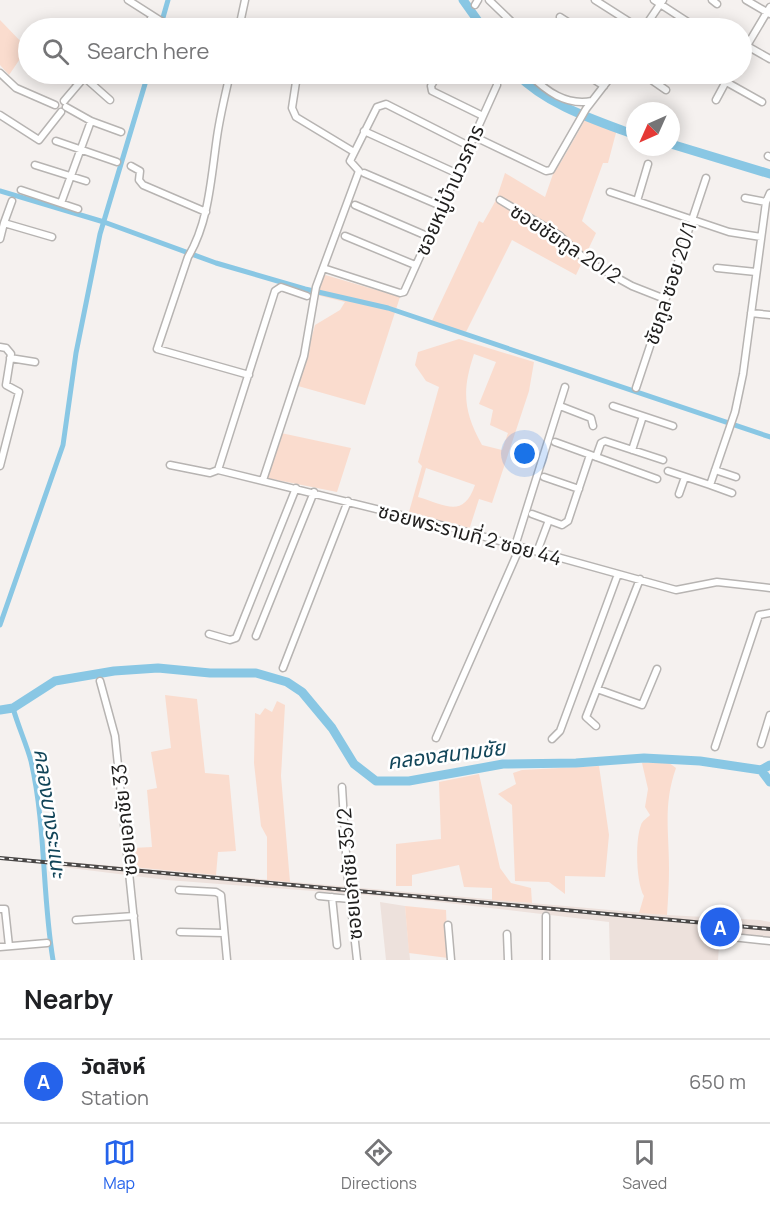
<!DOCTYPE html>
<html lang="en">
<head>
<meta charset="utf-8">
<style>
  :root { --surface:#fff; --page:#f6f6f6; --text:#202124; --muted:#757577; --line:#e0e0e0; --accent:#2563eb }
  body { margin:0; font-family:Manrope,"Noto Sans Thai",sans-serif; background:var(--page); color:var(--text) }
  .compass { position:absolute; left:626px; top:102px; width:54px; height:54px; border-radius:50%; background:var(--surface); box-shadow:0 3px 15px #0003; rotate:225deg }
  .you { position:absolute; left:525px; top:454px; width:21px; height:21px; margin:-15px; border:4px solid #fff; border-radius:50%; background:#1a73e8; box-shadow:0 0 0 9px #1a73e833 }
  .badge { display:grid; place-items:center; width:39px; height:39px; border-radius:50%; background:var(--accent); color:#fff; font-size:20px; font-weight:700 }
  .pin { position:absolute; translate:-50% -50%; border:3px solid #fff; box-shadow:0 2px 6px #0006 }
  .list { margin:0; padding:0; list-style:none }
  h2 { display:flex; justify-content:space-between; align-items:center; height:78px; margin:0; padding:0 24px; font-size:26px }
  h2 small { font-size:20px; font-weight:400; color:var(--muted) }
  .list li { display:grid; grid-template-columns:39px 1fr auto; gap:18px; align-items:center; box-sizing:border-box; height:84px; padding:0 24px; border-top:2px solid var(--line) }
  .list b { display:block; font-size:22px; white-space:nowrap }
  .list p { margin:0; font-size:20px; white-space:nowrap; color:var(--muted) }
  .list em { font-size:20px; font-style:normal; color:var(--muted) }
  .icon { flex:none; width:33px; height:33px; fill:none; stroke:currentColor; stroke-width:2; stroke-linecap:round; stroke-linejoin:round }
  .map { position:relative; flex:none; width:770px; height:960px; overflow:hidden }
  .search { position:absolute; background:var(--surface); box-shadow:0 3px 15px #0003; left:18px; right:18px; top:18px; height:66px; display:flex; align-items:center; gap:15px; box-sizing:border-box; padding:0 21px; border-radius:33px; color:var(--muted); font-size:22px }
  .sheet { height:162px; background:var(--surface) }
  nav { display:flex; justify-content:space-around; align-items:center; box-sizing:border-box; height:84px; border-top:2px solid var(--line); background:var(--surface); font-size:16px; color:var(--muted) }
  nav a { display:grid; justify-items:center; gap:3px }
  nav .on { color:var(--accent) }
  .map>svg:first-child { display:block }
  .built { fill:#ede1dc }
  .green { fill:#fadcce; fill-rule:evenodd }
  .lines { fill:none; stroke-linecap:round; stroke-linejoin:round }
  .canal { stroke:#89c7e4; stroke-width:5 }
  .river { stroke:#89c7e4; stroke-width:9 }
  .street-casing { stroke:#b7b4b2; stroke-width:9 }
  .street { stroke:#fff; stroke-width:6 }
  .rail-casing { stroke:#494746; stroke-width:4 }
  .rail { stroke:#fff; stroke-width:1.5; stroke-dasharray:4.5; stroke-linecap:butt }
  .labels { text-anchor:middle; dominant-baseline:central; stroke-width:5; stroke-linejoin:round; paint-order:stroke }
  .street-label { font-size:20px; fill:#201f1e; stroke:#fff }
  .water-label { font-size:21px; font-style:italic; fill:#114559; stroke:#fff }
</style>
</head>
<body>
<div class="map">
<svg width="770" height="960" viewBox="0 0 770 960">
  <rect width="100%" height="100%" fill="#f5f1ef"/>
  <path class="built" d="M46,860l621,55 93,5 10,2v16l-50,-6 -2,28h-108l-1,-38 -204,-24 -238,-18 -121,-15z
    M380,902l25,4 5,54h-24z"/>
  <path class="green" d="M0,20l28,29v13l-6,-6 -13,19 -9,-10z
    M585,120l32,9 -9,34h-5l-21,58 14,12 -20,42 -64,-35 -46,92 -35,-9 48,-102 4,2 13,-23 9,-27 40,24 8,-23 -3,-2 11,-10z
    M322,274l78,23 -35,108 -67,-19 17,-61 25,-15 5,-8 -28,-7z
    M459,339l75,23 -5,29 -37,112 -13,-4 -10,31 -60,-18 13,-46 -4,-4 21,-75 -13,-6 -11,-16 3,-13zM474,354l22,8 -17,42 14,6 -3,15 18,8 -6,17 -20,-5c-19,-34 -20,-55 -8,-91zM426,468l49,17c-12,34 -29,20 -57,12z
    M281,433l70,15 -14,44 -70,-14z
    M165,695l32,4 8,74 24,2 7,76 -18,1 -2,23 -84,-8v-19l20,-1 -5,-57 10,-2 -6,-36 20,-4z
    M277,701l8,4 -4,71 9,106 -23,-2v-43l-6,-11 -7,-63 1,-50 5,2 5,-7 7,4z
    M668,762l8,6c-13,37 -7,63 -7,101 0,15 -1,31 -2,46l-28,-2 5,-17c-8,-13 -9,-56 -3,-71 1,-4 6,-7 9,-10l-5,-8 3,-18 -6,-26z
    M599,766l10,69 -4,42 -40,-1v18l-16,-12 -34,-1 -3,-76 -14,-11 18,-10 -3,-11 9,-3z
    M479,774l21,94 11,15 20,5 1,15 -40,-3v-12l-28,-1 -5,-22 -47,10v11h-16v-42l45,-5 -2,-57z
    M405,906l41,4 2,48 -39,-5z"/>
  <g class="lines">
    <path class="canal" d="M160,28l8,-28
      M0,191l104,31 112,41 89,26 83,19 382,129
      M0,625l63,-180 13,-92 24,-119 48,-160
      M13,708c5,18 13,35 18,53 15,65 11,133 22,199"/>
    <path class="river" d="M463,0l20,28
      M517,74c30,31 78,46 118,61
      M671,144l99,30
      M0,710l13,-2 42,-27 59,-10 44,-3 52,5h46l31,9 15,10 30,36 22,36 22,17h33l94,-17 73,-1 68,-5 56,3 61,9 9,-5
      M761,770l9,12"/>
    <defs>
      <path id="street" d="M128,0l44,28
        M489,0l29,28
        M595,0l44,28
        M654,0l43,28
        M712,0l5,4
        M746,0l24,14
        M475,5l3,-5
        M560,17l17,11
        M713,27l2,1
        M147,28l5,-12
        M239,28l6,-28
        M644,28l19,-28
        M742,43l28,16
        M742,54l28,-47
        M0,73l16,15 39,17
        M67,74l11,10
        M230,74c-5,21 -10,42 -13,63 -6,41 -8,85 -29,120l-31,92 92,26
        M282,74l10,2 4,6 -4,26 4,9 58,35
        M438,74l-7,12 1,5 51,25
        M529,74c17,17 37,32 63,27
        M585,74l19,12
        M643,74l23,16
        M712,74l50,28
        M84,77l26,23
        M716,100l14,-26
        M64,101l23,-27
        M66,107l25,14 30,11
        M0,115l39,25 22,-28
        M364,131l92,42
        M473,136l73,35 5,-1 35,-61 27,-35
        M56,141l61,21
        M768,156l2,1
        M648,164l-11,37 92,31 32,5
        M35,165l51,16
        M131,166l9,5 -1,9 4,5 63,27
        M364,173l77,33
        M21,190l57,19
        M610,192l27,9
        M745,198l21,4
        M500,200l59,35 28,26 45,25 33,13
        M61,203l30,-82
        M355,205l72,31
        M4,223l8,-22
        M345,236l70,29
        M0,239l4,-16 48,14
        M323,268l77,25 4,-1 93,-207
        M717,268l39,4
        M751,313l19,2
        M0,347l6,1 5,6 -5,31 13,7 -19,74
        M10,358l25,4
        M636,388l70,-210
        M560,406l31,12 2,8
        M613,406l60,20
        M555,442l102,37
        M632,450l11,-34
        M596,457l5,-14 4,-2 58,19
        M170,465l40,8 8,-3 231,57 227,63 41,-8 53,6
        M218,470l57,-179 6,-4 26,9
        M715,470l21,7
        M668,471l42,14 25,-73 8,-38 23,-172 4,-9
        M544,477l35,12
        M263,480l41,-124 12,-69 43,-116 -9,-10 27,-54 9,-3 83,42
        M710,485l22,8
        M679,494l6,-17
        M532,514l30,11 6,-4 22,-66
        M515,546l50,-159
        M537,552l12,-32
        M209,634l21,6 6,-2 60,-150
        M256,636l58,-144
        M283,668l65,-167
        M100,681l15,55 23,224
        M597,689l45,16 15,-36
        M596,726l-10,-9 54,-138
        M436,738l84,-191
        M552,739l8,-8 58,-157
        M761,744l9,-29
        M715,747l44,-132 11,-2
        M342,787l5,83 10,90
        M179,890l37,2 5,3 6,65
        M319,896l31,3
        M332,897l5,48
        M0,909h5l4,37
        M76,920l58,-4
        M448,925l3,35
        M180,932l44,1
        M507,934l1,26
        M732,937l38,4
        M0,947l47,-4
        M546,960v-44"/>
    </defs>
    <use href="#street" class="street-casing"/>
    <use href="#street" class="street"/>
    <defs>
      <path id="rail" d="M0,858l770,71"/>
    </defs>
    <use href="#rail" class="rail-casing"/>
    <use href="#rail" class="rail"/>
  </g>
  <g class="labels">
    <g class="street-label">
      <text transform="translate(449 190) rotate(-66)">ซอยหมู่บ้านวรการ</text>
      <text transform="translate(566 243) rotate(33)">ซอยชัยกูล 20/2</text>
      <text transform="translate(670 283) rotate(-72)">ชัยกูล ซอย 20/1</text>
      <text transform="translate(470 534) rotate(15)">ซอยพระรามที่ 2 ซอย 44</text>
      <text transform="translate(124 820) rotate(-96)">ซอยเอกชัย 33</text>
      <text transform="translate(349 874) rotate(-95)">ซอยเอกชัย 35/2</text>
    </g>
    <g class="water-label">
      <text transform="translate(446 754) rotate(-7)">คลองสนามชัย</text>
      <text transform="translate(51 813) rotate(82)">คลองบางระแนะ</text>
    </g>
  </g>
</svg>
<svg class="compass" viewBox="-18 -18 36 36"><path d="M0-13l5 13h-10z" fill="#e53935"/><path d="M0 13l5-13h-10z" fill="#757577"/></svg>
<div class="you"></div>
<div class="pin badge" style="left:720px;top:927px">A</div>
<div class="search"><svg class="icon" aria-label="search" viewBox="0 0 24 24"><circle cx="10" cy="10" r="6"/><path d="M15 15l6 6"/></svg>Search here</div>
</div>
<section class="sheet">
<h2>Nearby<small></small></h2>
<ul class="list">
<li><span class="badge">A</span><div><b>วัดสิงห์</b><p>Station</p></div><em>650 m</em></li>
</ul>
</section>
<nav>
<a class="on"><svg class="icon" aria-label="map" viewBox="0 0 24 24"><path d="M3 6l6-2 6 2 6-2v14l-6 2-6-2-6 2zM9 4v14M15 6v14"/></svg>Map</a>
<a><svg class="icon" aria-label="directions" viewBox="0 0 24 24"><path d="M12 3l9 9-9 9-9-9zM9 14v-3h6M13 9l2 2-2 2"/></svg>Directions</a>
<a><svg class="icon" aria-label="saved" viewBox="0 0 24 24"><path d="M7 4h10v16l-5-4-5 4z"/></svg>Saved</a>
</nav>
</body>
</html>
